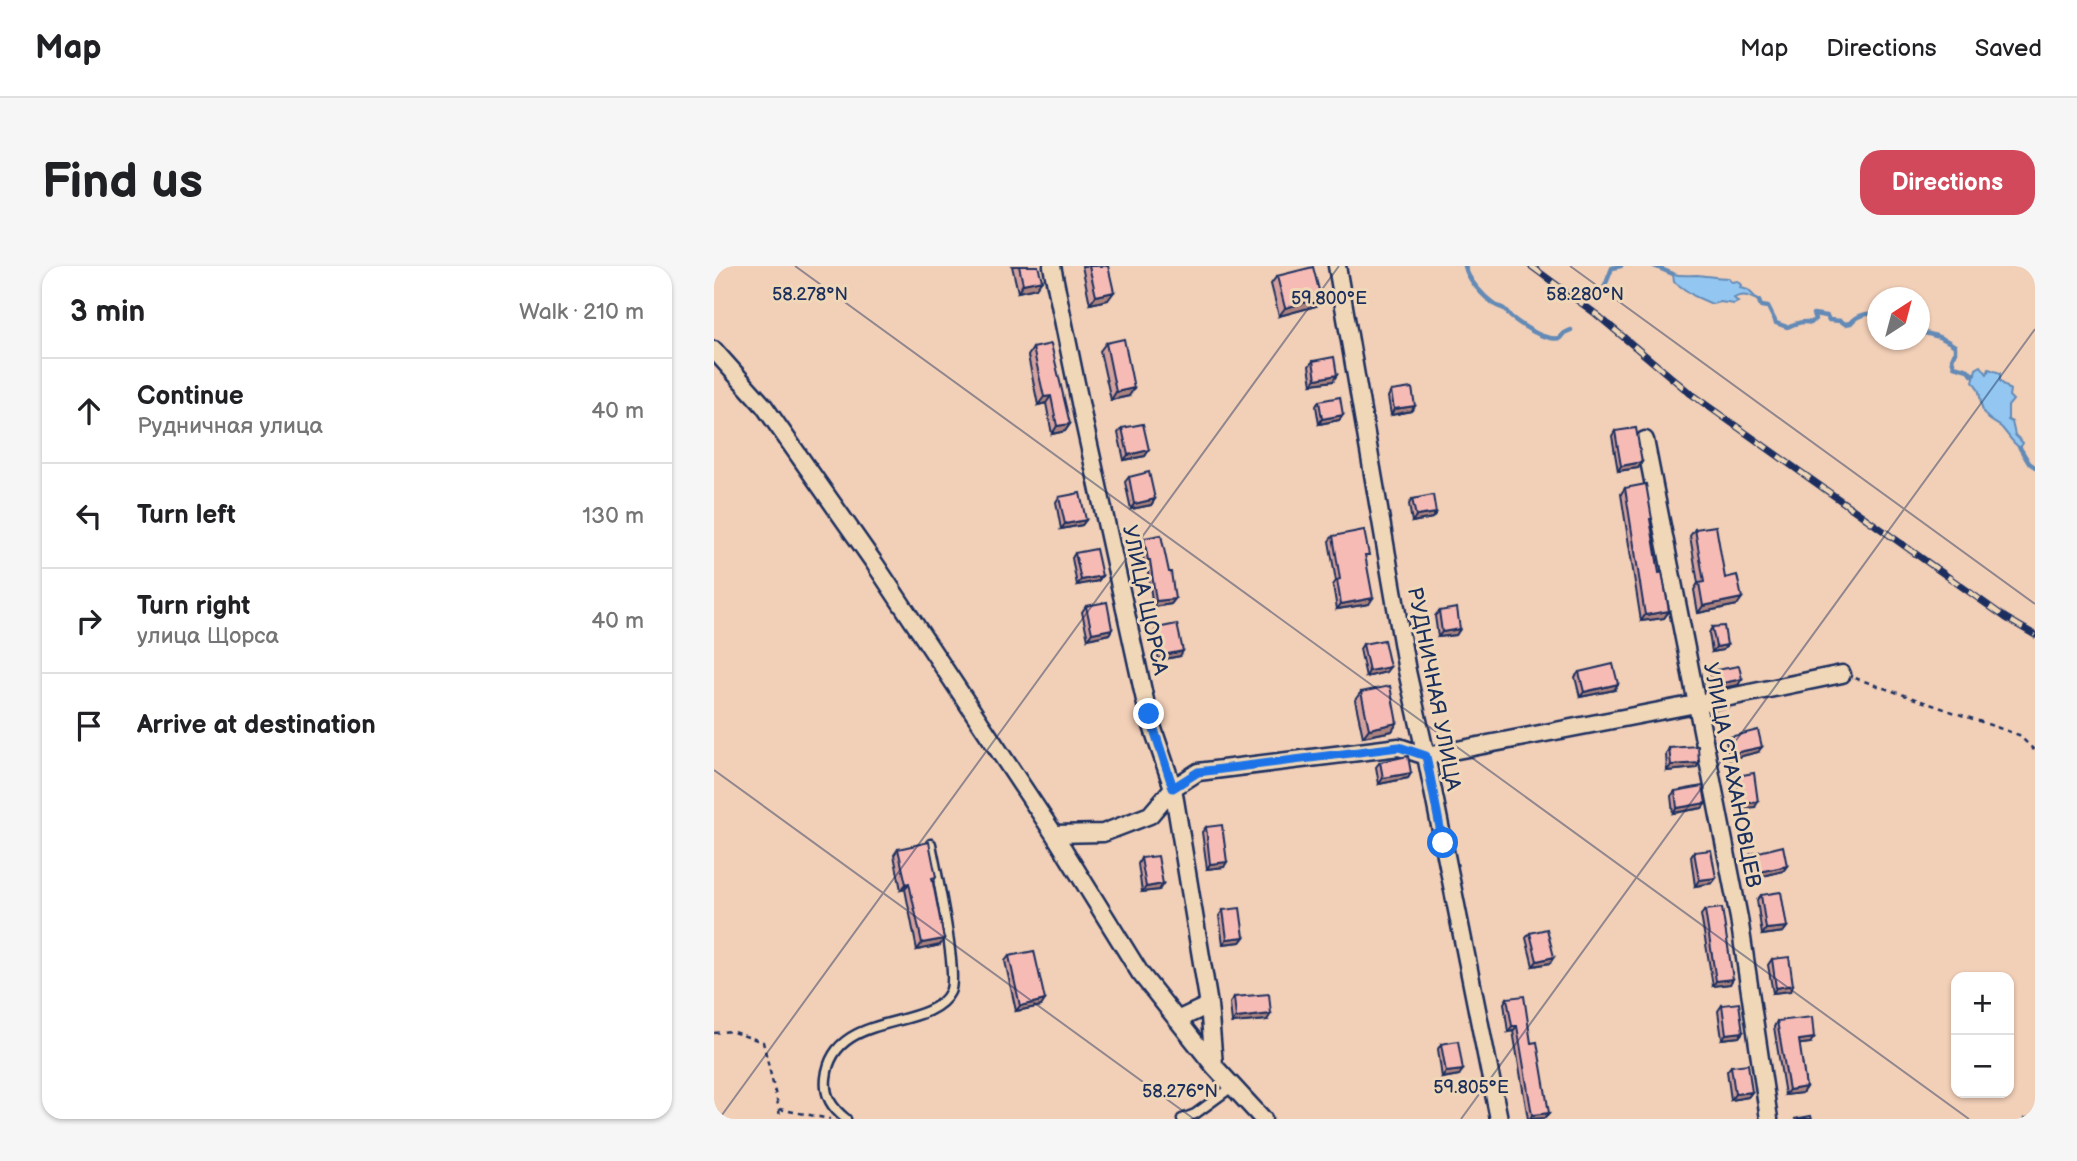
<!DOCTYPE html>
<html lang="en">
<head>
<meta charset="utf-8">
<style>
  :root { --surface:#fff; --page:#f6f6f6; --text:#202124; --muted:#757577; --line:#e0e0e0; --accent:#d1495b }
  body { margin:0; font-family:"Balsamiq Sans",sans-serif; background:var(--page); color:var(--text) }
  .controls { position:absolute; right:21px; bottom:21px; display:grid; overflow:hidden; border-radius:14px; box-shadow:0 2px 5px #0004 }
  .controls button { width:63px; height:63px; display:grid; place-items:center; padding:0; border:0; border-bottom:2px solid var(--line); background:var(--surface); color:var(--text); font:35px sans-serif }
  .compass { position:absolute; left:1153px; top:21px; width:63px; height:63px; border-radius:50%; background:var(--surface); box-shadow:0 2px 5px #0004; rotate:36deg }
  .stop { position:absolute; width:21px; height:21px; margin:-16px; border:5px solid #1a73e8; border-radius:50%; background:#fff }
  .stop.end { background:#1a73e8; border-color:#fff; box-shadow:0 2px 7px #0008 }
  .list { margin:0; padding:0; list-style:none }
  h2 { display:flex; justify-content:space-between; align-items:center; height:91px; margin:0; padding:0 28px; font-size:30px }
  h2 small { font-size:23px; font-weight:400; color:var(--muted) }
  .list li { display:grid; grid-template-columns:46px 1fr auto; gap:21px; align-items:center; box-sizing:border-box; height:105px; padding:0 28px; border-top:2px solid var(--line) }
  .list b { display:block; font-size:26px; white-space:nowrap }
  .list p { margin:0; font-size:23px; white-space:nowrap; color:var(--muted) }
  .list em { font-size:23px; font-style:normal; color:var(--muted) }
  .icon { flex:none; width:38px; height:38px; fill:none; stroke:currentColor; stroke-width:2; stroke-linecap:round; stroke-linejoin:round }
  .map { position:relative; flex:none; width:1321px; height:853px; overflow:hidden; border-radius:21px }
  header { display:flex; align-items:center; gap:42px; box-sizing:border-box; height:98px; padding:0 35px; background:var(--surface); border-bottom:2px solid var(--line) }
  header strong { font-size:33px }
  nav { display:flex; gap:38px; margin-inline-start:auto; font-size:24px }
  .intro { display:flex; align-items:center; justify-content:space-between; box-sizing:border-box; height:168px; padding:0 42px }
  h1 { margin:0; font-size:49px }
  .button { padding:18px 32px; border-radius:21px; background:var(--accent); color:#fff; font-size:24px; font-weight:700 }
  main { display:flex; gap:42px; padding:0 42px }
  aside { flex:1; background:var(--surface); border-radius:21px; box-shadow:0 2px 5px #0004 }
  .map>svg:first-child { display:block }
  .water { fill:#93c6f0; stroke:#638ab6; stroke-width:2 }
  .lines { fill:none; stroke-linecap:round; stroke-linejoin:round }
  .stream { stroke:#638ab6; stroke-width:4.5 }
  .service-casing { stroke:#1b2f5e; stroke-width:13 }
  .minor-casing { stroke:#1b2f5e; stroke-width:21 }
  .path { stroke:#1b2f5e; stroke-width:2.5; stroke-dasharray:5 5; stroke-linecap:butt }
  .service { stroke:#f0d7b8; stroke-width:8 }
  .minor { stroke:#f0d7b8; stroke-width:16 }
  .rail-casing { stroke:#1b2f5e; stroke-width:7 }
  .rail { stroke:#f0d7b8; stroke-width:4.5; stroke-dasharray:13; stroke-linecap:butt }
  .wall { fill:#d4a19d; stroke:#1b2f5e; stroke-width:2 }
  .shaded-wall { fill:#ad837f; stroke:#1b2f5e; stroke-width:2 }
  .building { fill:#f7bbb6; stroke:#1b2f5e; stroke-width:2 }
  .route { stroke:#1a73e8; stroke-width:9 }
  .ticks { fill:none; stroke:#1b2f5e; stroke-width:2; stroke-opacity:0.45 }
  .labels { text-anchor:middle; dominant-baseline:central; stroke-width:6; stroke-linejoin:round; paint-order:stroke }
  .street-label { font-size:21px; fill:#1b2f5e; stroke:#f0d7b8 }
  .ticks-label { font-size:18px; text-anchor:middle; fill:#1b2f5e; stroke:#f0d7b8; stroke-width:6; stroke-linejoin:round; paint-order:stroke }
</style>
</head>
<body>
<header>
<strong>Map</strong>
<nav><a>Map</a><a>Directions</a><a>Saved</a></nav>
</header>
<div class="intro"><h1>Find us</h1><a class="button">Directions</a></div>
<main>
<aside>
<h2>3 min<small>Walk · 210 m</small></h2>
<ul class="list">
<li><svg class="icon" aria-label="ahead" viewBox="0 0 24 24"><path d="M12 20V5M6 11l6-6 6 6"/></svg><div><b>Continue</b><p>Рудничная улица</p></div><em>40 m</em></li>
<li><svg class="icon" aria-label="left" viewBox="0 0 24 24"><path d="M17 20v-9H6M10 6l-5 5 5 5"/></svg><div><b>Turn left</b></div><em>130 m</em></li>
<li><svg class="icon" aria-label="right" viewBox="0 0 24 24"><path d="M7 20v-9h11M14 6l5 5-5 5"/></svg><div><b>Turn right</b><p>улица Щорса</p></div><em>40 m</em></li>
<li><svg class="icon" aria-label="arrive" viewBox="0 0 24 24"><path d="M6 21V4h12l-3 4 3 4H6"/></svg><div><b>Arrive at destination</b></div></li>
</ul>
</aside>
<div class="map">
<svg width="1321" height="853" viewBox="0 0 1321 853">
  <rect width="100%" height="100%" fill="#f2cfb7"/>
  <filter id="ink" filterUnits="userSpaceOnUse"><feTurbulence type="fractalNoise" baseFrequency=".0143" numOctaves="2"/><feDisplacementMap in="SourceGraphic" scale="14" xChannelSelector="R" yChannelSelector="G"/><feConvolveMatrix kernelMatrix="1 2 1 2 8 2 1 2 1" color-interpolation-filters="sRGB"/></filter>
  <g filter="url(#ink)">
    <path class="water" d="M959,8c9,2 15,1 24,1 11,1 21,3 31,3l3,4 6,-1 4,4 -1,3 8,2 11,11c-10,-5 -16,-8 -25,-3l4,4 -4,2 -14,-2 -8,2 -18,-8 -20,-14z
      M1267,100l6,8 2,-5 11,4v8l10,9 -1,6 4,4 -5,6v14l4,2 3,13 8,8 -3,5c-9,-6 -12,-14 -19,-21 -6,-5 -13,-6 -17,-14 -6,-11 -1,-22 -11,-31l3,-13z"/>
    <g class="lines">
      <path class="stream" d="M751,0c3,14 18,30 29,38 3,3 7,3 10,5 3,2 5,6 7,8 13,10 34,24 49,21l4,-5 7,-3
        M940,0l19,8
        M884,27l7,-7 7,-18 9,-2
        M1045,35l2,5 7,1 8,16 11,4c8,-3 16,-7 24,-4l4,-4 -2,-5 14,2 2,4 12,1 4,3 6,-1c6,-8 17,-11 27,-8
        M1206,66c14,3 23,5 35,14v6l-3,7 2,7 14,4 4,5 2,-1
        M1306,182l9,15 6,4"/>
      <defs>
        <path id="service" d="M132,853c-14,-11 -22,-23 -20,-41 7,-69 104,-45 124,-86 9,-18 -14,-122 -19,-148
          M468,853l13,-5 37,-27"/>
        <path id="minor" d="M338,0l32,156 64,292 25,74 36,217 5,60
          M623,0l70,405 19,85 73,363
          M0,84l50,56 111,158 179,270 86,139 74,93 49,53
          M931,174l94,478 30,201
          M340,568l49,-1 47,-18 23,-27 25,-16 201,-25 27,9 270,-52 146,-30
          M463,754l32,-15"/>
      </defs>
      <use href="#service" class="service-casing"/>
      <use href="#minor" class="minor-casing"/>
      <path class="path" d="M1141,412l164,57 16,16
        M0,767l16,-2 33,11 16,67 51,10
        M65,843l1,10
        M1310,853l11,-3"/>
      <use href="#service" class="service"/>
      <use href="#minor" class="minor"/>
      <defs>
        <path id="rail" d="M817,0l65,48 95,80 315,224 29,17"/>
      </defs>
      <use href="#rail" class="rail-casing"/>
      <use href="#rail" class="rail"/>
    </g>
    <path class="wall" d="M298,0h26l-2,22 -18,4z
      M368,0h26v34l-18,4z
      M563,10l39,30 -37,10 -8,-32z
      M392,77l23,53 -18,4 -11,-49z
      M319,82l37,76 -5,7 -13,3 -6,-31 -8,2 -10,-49z
      M599,95l20,20 -21,3 -3,-18z
      M677,125l24,15 -4,5 -20,4 -3,-18z
      M605,135l24,14 -4,5 -20,4 -3,-18z
      M408,162l27,22 -4,6 -21,4 -6,-27z
      M901,165l23,37 -20,3 -6,-35z
      M415,211l26,22 -4,6 -20,4 -6,-27z
      M911,222l27,31 -2,2 9,52 10,38 -5,7 -23,3 -20,-127z
      M345,231l27,23 -4,5 -21,4 -5,-27z
      M698,233l24,14 -4,5 -20,4 -3,-18z
      M981,263l30,49 12,27 -39,8 -4,-23 4,-7 -8,-47z
      M619,270l33,23 3,45 -32,5 -4,-24 3,-4 -7,-40z
      M430,272l31,61 -4,5 -18,3 -6,-42 -2,1 -5,-23z
      M361,287l27,23 -4,5 -21,4 -5,-27z
      M372,340l26,23 -3,5 -21,5 -6,-27z
      M725,345l21,18 -4,6 -18,2 -3,-21z
      M998,361l15,18 -4,5 -11,2 -3,-19z
      M443,362l23,28 -21,4 -6,-26z
      M649,378l23,28 -20,5 -6,-28z
      M997,405l27,14 -28,5 -3,-13z
      M865,406l35,18 -34,7 -5,-20z
      M647,426l36,31 -5,8 -29,6 -8,-37z
      M1016,471l28,15 -28,7 -4,-17z
      M955,482l30,15 -3,5 -29,3 -1,-17z
      M666,496l31,11 -3,5 -29,6 -3,-17z
      M1023,510l18,31 -18,2 -4,-28z
      M961,525l31,12 -4,5 -29,5 -2,-17z
      M492,561l18,40 -17,2 -5,-37z
      M184,583l38,28 -3,6 11,56 -4,6 -23,5 -12,-61 -4,1 -7,-35z
      M980,586l22,26 -4,5 -17,3 -4,-29z
      M1037,588l36,12 -4,5 -32,8 -4,-20z
      M427,592l18,32 -17,2 -4,-28z
      M1047,629l26,32 -4,5 -21,3 -5,-35z
      M509,644l21,27 -4,5 -17,2 -4,-28z
      M991,644l25,74 -17,2 -12,-71z
      M816,667l20,30 -17,3 -7,-28z
      M295,690l32,50 -25,5 -11,-50z
      M1058,693l18,32 -17,2 -5,-28z
      M520,731l33,23 -35,3 -2,-20z
      M793,732l24,45 14,75 -17,1 -15,-88 -5,1 -4,-29z
      M1008,739l21,27 -4,5 -17,2 -4,-28z
      M1063,755l33,22 -11,1 7,43 -4,6 -17,2 -11,-68z
      M727,778l18,31 -17,3 -4,-29z
      M1017,800l21,26 -4,5 -17,3 -4,-29z"/>
    <path class="shaded-wall" d="M328,14l-6,8 -18,4 5,-8z
      M400,26l-6,8 -18,4 6,-8z
      M607,32l-5,8 -37,10 6,-8z
      M623,109l-4,6 -21,3 4,-5z
      M420,122l-5,8 -18,4 5,-8z
      M337,130l-5,7 -8,2 6,-8z
      M701,140l-4,5 -20,4 3,-6z
      M629,149l-4,5 -20,4 3,-5z
      M356,158l-5,7 -13,3 5,-8z
      M435,184l-4,6 -21,4 4,-5z
      M928,196l-4,6 -20,3 3,-5z
      M441,233l-4,6 -20,4 3,-5z
      M722,247l-4,5 -20,4 4,-6z
      M372,254l-4,5 -21,4 4,-5z
      M388,310l-4,5 -21,4 4,-5z
      M659,332l-4,6 -32,5 4,-5z
      M1028,332l-5,7 -39,8 5,-7z
      M461,333l-4,5 -18,3 3,-6z
      M955,345l-5,7 -23,3 4,-6z
      M398,363l-3,5 -21,5 4,-6z
      M746,363l-4,6 -18,2 4,-5z
      M1013,379l-4,5 -11,2 4,-5z
      M469,385l-3,5 -21,4 4,-5z
      M676,401l-4,5 -20,5 3,-6z
      M1028,413l-4,6 -28,5 3,-5z
      M904,418l-4,6 -34,7 4,-5z
      M683,457l-5,8 -29,6 6,-8z
      M1048,481l-4,5 -28,7 4,-6z
      M985,497l-3,5 -29,3 4,-6z
      M697,507l-3,5 -29,6 4,-6z
      M1044,536l-3,5 -18,2 4,-5z
      M992,537l-4,5 -29,5 4,-5z
      M513,596l-3,5 -17,2 3,-5z
      M1073,600l-4,5 -32,8 4,-6z
      M1002,612l-4,5 -17,3 4,-6z
      M195,617l-4,6 -4,1 5,-6z
      M449,618l-4,6 -17,2 4,-5z
      M1073,661l-4,5 -21,3 4,-6z
      M530,671l-4,5 -17,2 4,-5z
      M230,673l-4,6 -23,5 5,-7z
      M840,691l-4,6 -17,3 4,-5z
      M1019,713l-3,5 -17,2 3,-5z
      M1079,719l-3,6 -17,2 3,-5z
      M331,734l-4,6 -25,5 4,-5z
      M557,748l-4,6 -35,3 4,-5z
      M798,760h5l-4,5 -5,1z
      M1029,766l-4,5 -17,2 4,-5z
      M1100,772l-4,5 -15,2 4,-5z
      M749,804l-4,5 -17,3 4,-6z
      M1092,821l-4,6 -17,2 4,-5z
      M1038,826l-4,5 -17,3 4,-6z
      M835,847l-4,5 -15,1 2,-4z"/>
    <path class="building" d="M305,0h19l4,14 -19,4z
      M375,0h19l6,26 -18,4z
      M599,1l8,31 -36,10 -8,-32z
      M410,73l10,49 -18,4 -10,-49z
      M337,78l19,80 -13,2 -6,-30 -7,1 -11,-49z
      M620,91l3,18 -21,4 -3,-18z
      M698,122l3,18 -21,3 -3,-18z
      M626,131l3,18 -21,4 -3,-18z
      M429,158l6,26 -21,5 -6,-27z
      M922,162l6,34 -21,4 -6,-35z
      M435,206l6,27 -21,5 -5,-27z
      M932,218l6,35h-2l9,54 3,-1 7,39 -24,4 -20,-127z
      M366,227l6,27 -21,4 -6,-27z
      M719,229l3,18 -20,3 -4,-17z
      M1002,260l9,52 12,-3 5,23 -39,8 -4,-23 5,-1 -9,-53z
      M650,264l5,25h-4l8,43 -32,6 -4,-24 3,-1 -7,-43z
      M447,269l8,37h2l4,27 -19,2 -6,-41h-2l-4,-22z
      M382,283l6,27 -21,4 -6,-27z
      M393,336l5,27 -20,4 -6,-27z
      M743,342l3,21 -18,3 -3,-21z
      M463,358l6,27 -20,4 -6,-27z
      M1010,360l3,19 -11,2 -4,-20z
      M670,374l6,27 -21,4 -6,-27z
      M899,398l5,20 -34,8 -5,-20z
      M1025,400l3,13 -29,6 -2,-14z
      M676,420l7,37 -28,6 -8,-37z
      M1044,464l4,17 -28,6 -4,-16z
      M984,480l1,17 -28,2 -2,-17z
      M694,490l3,17 -28,5 -3,-16z
      M1040,507l4,29 -17,2 -4,-28z
      M989,520l3,17 -29,5 -2,-17z
      M508,559l5,37 -17,2 -4,-37z
      M215,576l7,35 -4,1 12,61 -22,4 -13,-60 -3,1 -8,-35z
      M1069,580l4,20 -32,7 -4,-19z
      M997,584l5,28 -17,2 -5,-28z
      M444,590l5,28 -17,3 -5,-29z
      M1067,626l6,35 -21,2 -5,-34z
      M526,642l4,29 -17,2 -4,-29z
      M1008,642l11,71 -17,2 -11,-71z
      M833,663l7,28 -17,4 -7,-28z
      M320,685l11,49 -25,6 -11,-50z
      M1075,691l4,28 -17,3 -4,-29z
      M555,728l2,20 -35,4 -2,-21z
      M810,730l7,47 6,-1 12,71 -17,2 -15,-89h-5l-5,-28z
      M1025,737l4,29 -17,2 -4,-29z
      M1098,751l2,21 -15,2 7,47 -17,3 -12,-69z
      M744,775l5,29 -17,2 -5,-28z
      M1034,798l4,28 -17,2 -4,-28z
      M1097,850l1,3h-18z"/>
  </g>
  <g class="lines" filter="url(#ink)">
    <path class="route" d="M435,448l24,74 25,-16 201,-25 27,9 17,87"/>
  </g>
  <path class="ticks" d="M81,0l1174,853M856,0l465,338M0,504l480,349M5,853l620,-853M747,853l574,-790"/>
  <g class="labels">
    <g class="street-label">
      <text transform="translate(431 334) rotate(78)">УЛИЦА ЩОРСА</text>
      <text transform="translate(720 423) rotate(79)">РУДНИЧНАЯ УЛИЦА</text>
      <text transform="translate(1018 509) rotate(79)">УЛИЦА СТАХАНОВЦЕВ</text>
    </g>
  </g>
  <g class="ticks-label">
    <text x="96" y="34">58.278°N</text>
    <text x="871" y="34">58.280°N</text>
    <text x="615" y="38">59.800°E</text>
    <text x="757" y="827">59.805°E</text>
    <text x="466" y="831">58.276°N</text>
  </g>
</svg>
<div class="controls">
<button>+</button>
<button>−</button>
</div>
<svg class="compass" viewBox="-18 -18 36 36"><path d="M0-13l5 13h-10z" fill="#e53935"/><path d="M0 13l5-13h-10z" fill="#757577"/></svg>
<div class="stop" style="left:729px;top:577px"></div>
<div class="stop end" style="left:435px;top:448px"></div>
</div>
</main>
</body>
</html>
